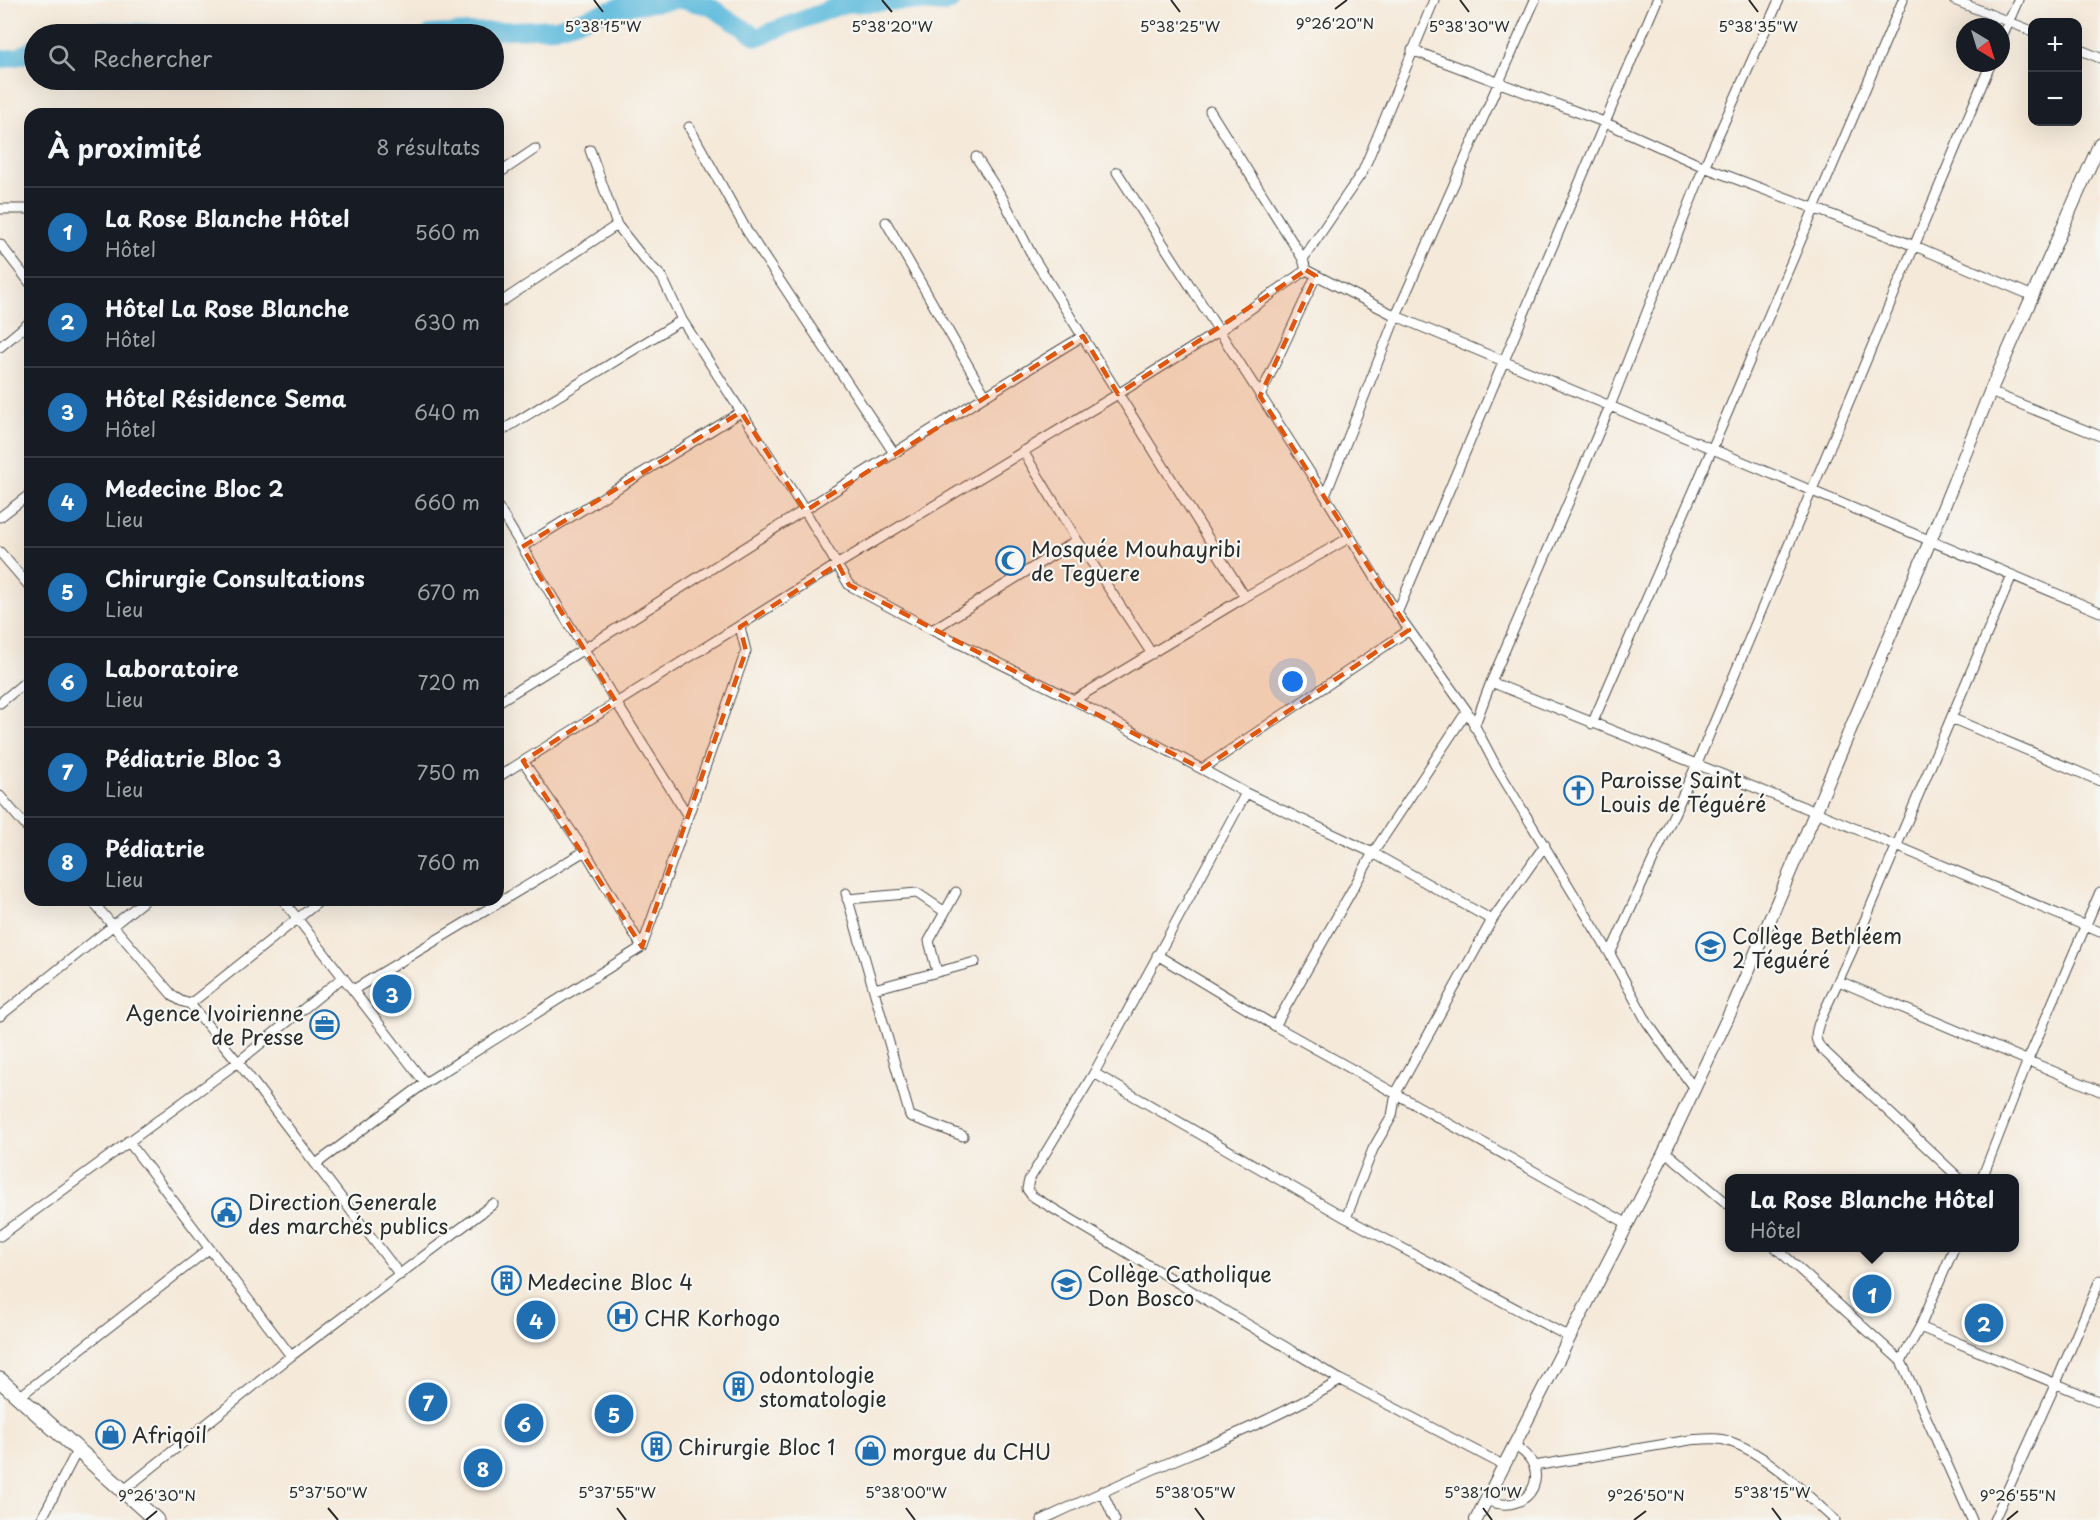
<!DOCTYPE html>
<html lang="fr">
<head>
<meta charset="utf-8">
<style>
  :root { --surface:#171b24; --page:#20242c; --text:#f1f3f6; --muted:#9ea1a6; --line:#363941; --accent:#1f6fb2 }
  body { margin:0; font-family:"Playpen Sans",sans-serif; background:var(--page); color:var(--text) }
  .controls { position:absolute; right:18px; top:18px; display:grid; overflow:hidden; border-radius:12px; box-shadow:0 6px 24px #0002 }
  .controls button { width:54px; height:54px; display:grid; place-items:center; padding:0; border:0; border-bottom:2px solid var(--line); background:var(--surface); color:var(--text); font:30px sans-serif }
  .compass { position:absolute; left:1956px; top:18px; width:54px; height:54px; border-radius:50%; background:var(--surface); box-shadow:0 6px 24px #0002; rotate:142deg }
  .you { position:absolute; left:1293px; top:682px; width:21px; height:21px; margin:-15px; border:4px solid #fff; border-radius:50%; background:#1a73e8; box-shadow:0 0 0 9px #1a73e833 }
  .badge { display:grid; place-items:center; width:39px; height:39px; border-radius:50%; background:var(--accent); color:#fff; font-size:20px; font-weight:700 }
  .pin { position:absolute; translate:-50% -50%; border:3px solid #fff; box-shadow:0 2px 6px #0006 }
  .popup { position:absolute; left:1725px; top:1174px; width:294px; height:78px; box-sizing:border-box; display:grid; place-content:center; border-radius:12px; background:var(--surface); filter:drop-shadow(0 2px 4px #0005); font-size:20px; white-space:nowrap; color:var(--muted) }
  .popup b { font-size:22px; color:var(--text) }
  .popup::after { content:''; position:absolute; left:50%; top:100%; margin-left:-12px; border:12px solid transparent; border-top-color:var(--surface) }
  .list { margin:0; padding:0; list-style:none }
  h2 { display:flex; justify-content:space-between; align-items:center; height:78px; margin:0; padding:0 24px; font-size:26px }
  h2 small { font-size:20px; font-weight:400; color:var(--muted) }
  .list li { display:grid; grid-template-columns:39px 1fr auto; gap:18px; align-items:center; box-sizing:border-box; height:90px; padding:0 24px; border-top:2px solid var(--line) }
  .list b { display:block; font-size:22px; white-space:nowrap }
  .list p { margin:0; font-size:20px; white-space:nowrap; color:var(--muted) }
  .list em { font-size:20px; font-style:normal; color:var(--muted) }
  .icon { flex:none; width:33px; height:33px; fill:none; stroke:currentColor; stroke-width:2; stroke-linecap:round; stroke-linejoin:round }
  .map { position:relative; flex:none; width:2100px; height:1520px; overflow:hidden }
  .search { position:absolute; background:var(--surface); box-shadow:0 6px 24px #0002; left:24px; top:24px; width:480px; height:66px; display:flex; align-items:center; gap:15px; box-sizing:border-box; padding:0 21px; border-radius:33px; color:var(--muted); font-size:22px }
  .panel { position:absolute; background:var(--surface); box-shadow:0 6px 24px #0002; left:24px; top:108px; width:480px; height:798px; border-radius:18px }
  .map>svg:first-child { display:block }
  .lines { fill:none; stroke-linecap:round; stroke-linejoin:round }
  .river { stroke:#5fbbdd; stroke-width:18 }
  .minor-casing { stroke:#494845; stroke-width:11 }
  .tertiary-casing { stroke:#494845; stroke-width:14 }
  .primary-casing { stroke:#494845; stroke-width:17 }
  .minor { stroke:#fff; stroke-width:9 }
  .tertiary { stroke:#fff; stroke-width:12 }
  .primary { stroke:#fff; stroke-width:15 }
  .marked { fill:#df570e; fill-opacity:0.2; stroke:#df570e; stroke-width:4.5; stroke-dasharray:12 8; stroke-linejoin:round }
  .ticks { fill:none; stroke:#2b2b2b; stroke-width:2 }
  .labels { text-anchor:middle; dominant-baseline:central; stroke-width:4.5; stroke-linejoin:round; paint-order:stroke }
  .poi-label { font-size:21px; fill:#2b2b2b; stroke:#f6f6f2; text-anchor:start }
  .ticks-label { font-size:15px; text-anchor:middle; fill:#2b2b2b; stroke:#f6f6f2; stroke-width:4.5; stroke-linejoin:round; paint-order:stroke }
</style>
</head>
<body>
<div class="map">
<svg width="2100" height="1520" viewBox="0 0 2100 1520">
  <rect width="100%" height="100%" fill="#f6f6f2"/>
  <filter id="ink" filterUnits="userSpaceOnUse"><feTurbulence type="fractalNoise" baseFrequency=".0167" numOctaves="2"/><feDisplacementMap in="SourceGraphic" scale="12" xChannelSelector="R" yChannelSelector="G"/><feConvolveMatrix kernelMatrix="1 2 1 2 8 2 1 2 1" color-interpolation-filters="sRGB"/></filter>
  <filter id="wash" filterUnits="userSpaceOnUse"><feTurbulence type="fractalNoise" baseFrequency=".008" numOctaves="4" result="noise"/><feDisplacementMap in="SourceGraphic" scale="24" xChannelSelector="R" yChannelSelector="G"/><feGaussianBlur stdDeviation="1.35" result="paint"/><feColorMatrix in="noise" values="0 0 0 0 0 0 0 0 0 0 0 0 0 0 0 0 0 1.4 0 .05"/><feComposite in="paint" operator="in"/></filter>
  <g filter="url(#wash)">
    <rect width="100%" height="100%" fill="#f5e9d9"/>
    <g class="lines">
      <path class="river" d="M680,0l29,6 48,31 87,-33 65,-3 35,3 8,-4
        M57,34l10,-5 106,5
        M430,34l126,-6 64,-21 56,-7
        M0,60l21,-4 13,-8"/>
    </g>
  </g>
  <g filter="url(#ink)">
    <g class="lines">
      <defs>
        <path id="minor" d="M1954,0l78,31
          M2001,39l17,-39
          M2078,49l22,9
          M1412,50l192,72 100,45 211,79 118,50
          M1210,111l93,148 3,11 90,46 704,296
          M689,127l58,104 147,222
          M590,150l27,75 27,34 18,18 20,43 123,191 44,74 83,45 142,70 172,93 127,60 119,67
          M976,157l26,40 31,60 212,340
          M1117,172l208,324 72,117 70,98 30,57 113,186 37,68 48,68
          M498,174l37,-25
          M0,209h30
          M886,222l99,173
          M0,244l30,39
          M1303,259l60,-88 71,-171
          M498,304l119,-79
          M0,347l30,-25
          M1990,392l110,44
          M1260,396l56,-120
          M498,433l184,-113
          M1023,451l54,89 75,114
          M1325,496l71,-180 139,-316
          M498,507l118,195 72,114
          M0,517l30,-23
          M522,547l219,-135
          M0,552l30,35
          M1397,613l260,-613
          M932,630l145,-90
          M1491,682l325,130 284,120
          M1074,700l171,-103 104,-59
          M498,702c197,-120 388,-247 585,-366
          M0,703l30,-25
          M1951,718l149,63
          M1592,724l120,-275 191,-449
          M1474,727l17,-45 119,-276 94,-239 75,-167
          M523,761l62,90 57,96
          M1202,769l207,-139
          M498,777l340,-213 280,-170 101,-63 87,-61
          M1246,793l-152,280 -65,107 -2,9 5,7 309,184
          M0,796l30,35
          M846,893l64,223 53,20
          M847,899l70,-6 28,19
          M91,900l82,96 8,5 9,3 48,58 162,213
          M283,900l142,183
          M1610,954l86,-188 295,-703
          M1157,955l118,71 353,198
          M937,972l-8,-31 27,-49
          M1839,981l261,110
          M874,989l101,-27
          M353,990l232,-139
          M190,1004l131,-104
          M0,1016l145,-116
          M1275,1026l98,-173 94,-142
          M1094,1073l252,145 223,119
          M128,1141l163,215
          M1665,1151l65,55
          M316,1164l109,-81 217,-136 104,-296 -6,-24
          M1959,1178l-136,-128c-9,-9 -8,-15 -4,-27l32,-70 161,-378
          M1982,1178l46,-118 72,-168
          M1346,1218l27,-69 19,-33 4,-23 96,-173 53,-75
          M0,1236l238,-174 105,-85
          M1776,1248l125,113 71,159
          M1920,1327l180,75
          M1901,1361l19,-34 34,-79
          M19,1397l190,-148
          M1534,1466l156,-26c14,-1 28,-3 41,2 37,12 75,53 104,78
          M124,1490l167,-134 202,-152
          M1102,1491l13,29
          M1486,1500c46,19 70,-33 27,-55
          M41,1520l36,-69
          M1042,1520c49,-23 97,-45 147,-66 52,-22 103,-44 152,-74l162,85
          M1994,1520l62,-137 44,-103"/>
        <path id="tertiary" d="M1476,1520l189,-369 70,-149 195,-461 60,-149 110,-249"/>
        <path id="primary" d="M0,1380l156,140"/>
      </defs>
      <use href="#minor" class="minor-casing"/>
      <use href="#tertiary" class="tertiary-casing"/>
      <use href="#primary" class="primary-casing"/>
      <use href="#minor" class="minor"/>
      <use href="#tertiary" class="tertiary"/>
      <use href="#primary" class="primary"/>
    </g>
  </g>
  <path class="marked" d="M1306,270l10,6 -56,120 149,234 -207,139 -353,-184 -11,-21 -98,63 6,24 -104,296 -119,-186 93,-59 -94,-155 219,-135 64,99 278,-175 35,58z"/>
  <path class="ticks" d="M594,0l9,12M882,0l10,12M1171,0l9,12M1460,0l9,12M1749,0l9,12M1335,9l12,-9M328,1508l10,12M617,1508l9,12M906,1508l9,12M1195,1508l9,12M1483,1508l9,12M1772,1508l9,12M146,1520l11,-9M1634,1520l12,-9M2007,1520l11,-9"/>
  <defs>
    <symbol id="mosque-ring" viewBox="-11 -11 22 22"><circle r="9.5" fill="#f6f6f2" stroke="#1f6fb2" stroke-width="1.5"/><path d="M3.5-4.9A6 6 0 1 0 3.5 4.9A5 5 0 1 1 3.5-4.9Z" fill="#1f6fb2"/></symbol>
    <symbol id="church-ring" viewBox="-11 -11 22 22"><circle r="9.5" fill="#f6f6f2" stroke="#1f6fb2" stroke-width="1.5"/><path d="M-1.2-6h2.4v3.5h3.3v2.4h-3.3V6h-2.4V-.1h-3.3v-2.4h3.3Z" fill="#1f6fb2"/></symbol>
    <symbol id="school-ring" viewBox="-11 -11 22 22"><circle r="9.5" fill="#f6f6f2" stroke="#1f6fb2" stroke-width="1.5"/><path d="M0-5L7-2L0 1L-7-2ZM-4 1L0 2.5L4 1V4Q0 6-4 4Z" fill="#1f6fb2"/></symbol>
    <symbol id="office-ring" viewBox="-11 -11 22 22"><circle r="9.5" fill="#f6f6f2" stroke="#1f6fb2" stroke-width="1.5"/><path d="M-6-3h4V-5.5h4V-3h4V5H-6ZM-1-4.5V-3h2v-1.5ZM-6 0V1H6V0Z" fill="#1f6fb2"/></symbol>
    <symbol id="civic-ring" viewBox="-11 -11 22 22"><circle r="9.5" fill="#f6f6f2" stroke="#1f6fb2" stroke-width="1.5"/><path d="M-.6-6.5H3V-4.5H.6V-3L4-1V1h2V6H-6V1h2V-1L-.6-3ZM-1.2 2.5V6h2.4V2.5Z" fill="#1f6fb2"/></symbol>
    <symbol id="building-ring" viewBox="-11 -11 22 22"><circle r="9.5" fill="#f6f6f2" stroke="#1f6fb2" stroke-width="1.5"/><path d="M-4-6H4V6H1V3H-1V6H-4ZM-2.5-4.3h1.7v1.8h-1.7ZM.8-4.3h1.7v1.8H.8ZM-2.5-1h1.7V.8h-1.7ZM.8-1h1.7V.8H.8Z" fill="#1f6fb2"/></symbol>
    <symbol id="hospital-ring" viewBox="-11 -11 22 22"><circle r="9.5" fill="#f6f6f2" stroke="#1f6fb2" stroke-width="1.5"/><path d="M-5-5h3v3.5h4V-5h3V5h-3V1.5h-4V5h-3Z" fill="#1f6fb2"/></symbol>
    <symbol id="shop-ring" viewBox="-11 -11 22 22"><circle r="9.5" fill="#f6f6f2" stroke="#1f6fb2" stroke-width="1.5"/><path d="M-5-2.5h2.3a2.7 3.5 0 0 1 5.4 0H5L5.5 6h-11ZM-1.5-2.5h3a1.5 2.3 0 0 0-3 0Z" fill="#1f6fb2"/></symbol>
  </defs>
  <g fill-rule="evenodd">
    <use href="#mosque-ring" x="994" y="544" width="33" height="33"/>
    <use href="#church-ring" x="1562" y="774" width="33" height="33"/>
    <use href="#school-ring" x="1694" y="930" width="33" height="33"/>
    <use href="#office-ring" x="308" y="1008" width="33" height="33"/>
    <use href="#civic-ring" x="210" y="1196" width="33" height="33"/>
    <use href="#building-ring" x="490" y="1264" width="33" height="33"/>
    <use href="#school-ring" x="1050" y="1268" width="33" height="33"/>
    <use href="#hospital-ring" x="606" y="1300" width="33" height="33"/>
    <use href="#building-ring" x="722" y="1370" width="33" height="33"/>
    <use href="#shop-ring" x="94" y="1418" width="33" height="33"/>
    <use href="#building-ring" x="640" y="1430" width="33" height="33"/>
    <use href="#shop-ring" x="854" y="1434" width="33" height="33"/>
  </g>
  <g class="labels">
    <g class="poi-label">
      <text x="1031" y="548">Mosquée Mouhayribi<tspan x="1031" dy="24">de Teguere</tspan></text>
      <text x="1600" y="779">Paroisse Saint<tspan x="1600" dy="24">Louis de Téguéré</tspan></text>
      <text x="1732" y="935">Collège Bethléem<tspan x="1732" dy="24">2 Téguéré</tspan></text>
      <text x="304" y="1012" text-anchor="end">Agence Ivoirienne<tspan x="304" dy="24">de Presse</tspan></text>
      <text x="248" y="1201">Direction Generale<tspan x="248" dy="24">des marchés publics</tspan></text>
      <text x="1087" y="1273">Collège Catholique<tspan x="1087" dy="24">Don Bosco</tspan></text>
      <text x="527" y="1281">Medecine Bloc 4</text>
      <text x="644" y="1317">CHR Korhogo</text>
      <text x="759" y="1374">odontologie<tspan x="759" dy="24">stomatologie</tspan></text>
      <text x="132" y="1434">Afriqoil</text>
      <text x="678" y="1446">Chirurgie Bloc 1</text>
      <text x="892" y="1451">morgue du CHU</text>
    </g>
  </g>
  <g class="ticks-label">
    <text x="1335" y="29">9°26'20"N</text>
    <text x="603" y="32">5°38'15"W</text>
    <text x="892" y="32">5°38'20"W</text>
    <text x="1180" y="32">5°38'25"W</text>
    <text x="1469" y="32">5°38'30"W</text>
    <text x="1758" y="32">5°38'35"W</text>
    <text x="328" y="1498">5°37'50"W</text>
    <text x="617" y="1498">5°37'55"W</text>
    <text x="906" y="1498">5°38'00"W</text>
    <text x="1195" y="1498">5°38'05"W</text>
    <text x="1483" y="1498">5°38'10"W</text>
    <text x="1772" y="1498">5°38'15"W</text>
    <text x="157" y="1501">9°26'30"N</text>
    <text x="1646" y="1501">9°26'50"N</text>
    <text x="2018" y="1501">9°26'55"N</text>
  </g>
</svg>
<div class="controls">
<button>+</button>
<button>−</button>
</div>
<svg class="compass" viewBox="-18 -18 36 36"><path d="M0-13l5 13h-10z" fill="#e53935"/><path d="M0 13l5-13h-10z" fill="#9ea1a6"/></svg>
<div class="you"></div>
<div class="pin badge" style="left:1872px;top:1294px">1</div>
<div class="popup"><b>La Rose Blanche Hôtel</b>Hôtel</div>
<div class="pin badge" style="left:1984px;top:1323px">2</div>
<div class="pin badge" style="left:392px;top:994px">3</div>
<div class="pin badge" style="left:536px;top:1320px">4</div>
<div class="pin badge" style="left:614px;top:1414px">5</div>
<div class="pin badge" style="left:524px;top:1423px">6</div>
<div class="pin badge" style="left:428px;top:1402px">7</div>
<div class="pin badge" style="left:483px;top:1468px">8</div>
<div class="search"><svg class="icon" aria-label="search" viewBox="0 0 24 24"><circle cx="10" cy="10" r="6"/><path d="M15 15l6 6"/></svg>Rechercher</div>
<section class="panel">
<h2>À proximité<small>8 résultats</small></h2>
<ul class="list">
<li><span class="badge">1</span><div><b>La Rose Blanche Hôtel</b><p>Hôtel</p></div><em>560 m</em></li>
<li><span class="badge">2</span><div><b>Hôtel La Rose Blanche</b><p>Hôtel</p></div><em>630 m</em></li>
<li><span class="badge">3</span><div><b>Hôtel Résidence Sema</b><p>Hôtel</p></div><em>640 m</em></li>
<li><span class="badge">4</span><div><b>Medecine Bloc 2</b><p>Lieu</p></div><em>660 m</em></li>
<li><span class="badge">5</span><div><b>Chirurgie Consultations</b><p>Lieu</p></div><em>670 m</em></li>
<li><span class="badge">6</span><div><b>Laboratoire</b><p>Lieu</p></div><em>720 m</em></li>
<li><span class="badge">7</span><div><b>Pédiatrie Bloc 3</b><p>Lieu</p></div><em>750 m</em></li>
<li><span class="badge">8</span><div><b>Pédiatrie</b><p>Lieu</p></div><em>760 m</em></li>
</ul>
</section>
</div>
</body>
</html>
